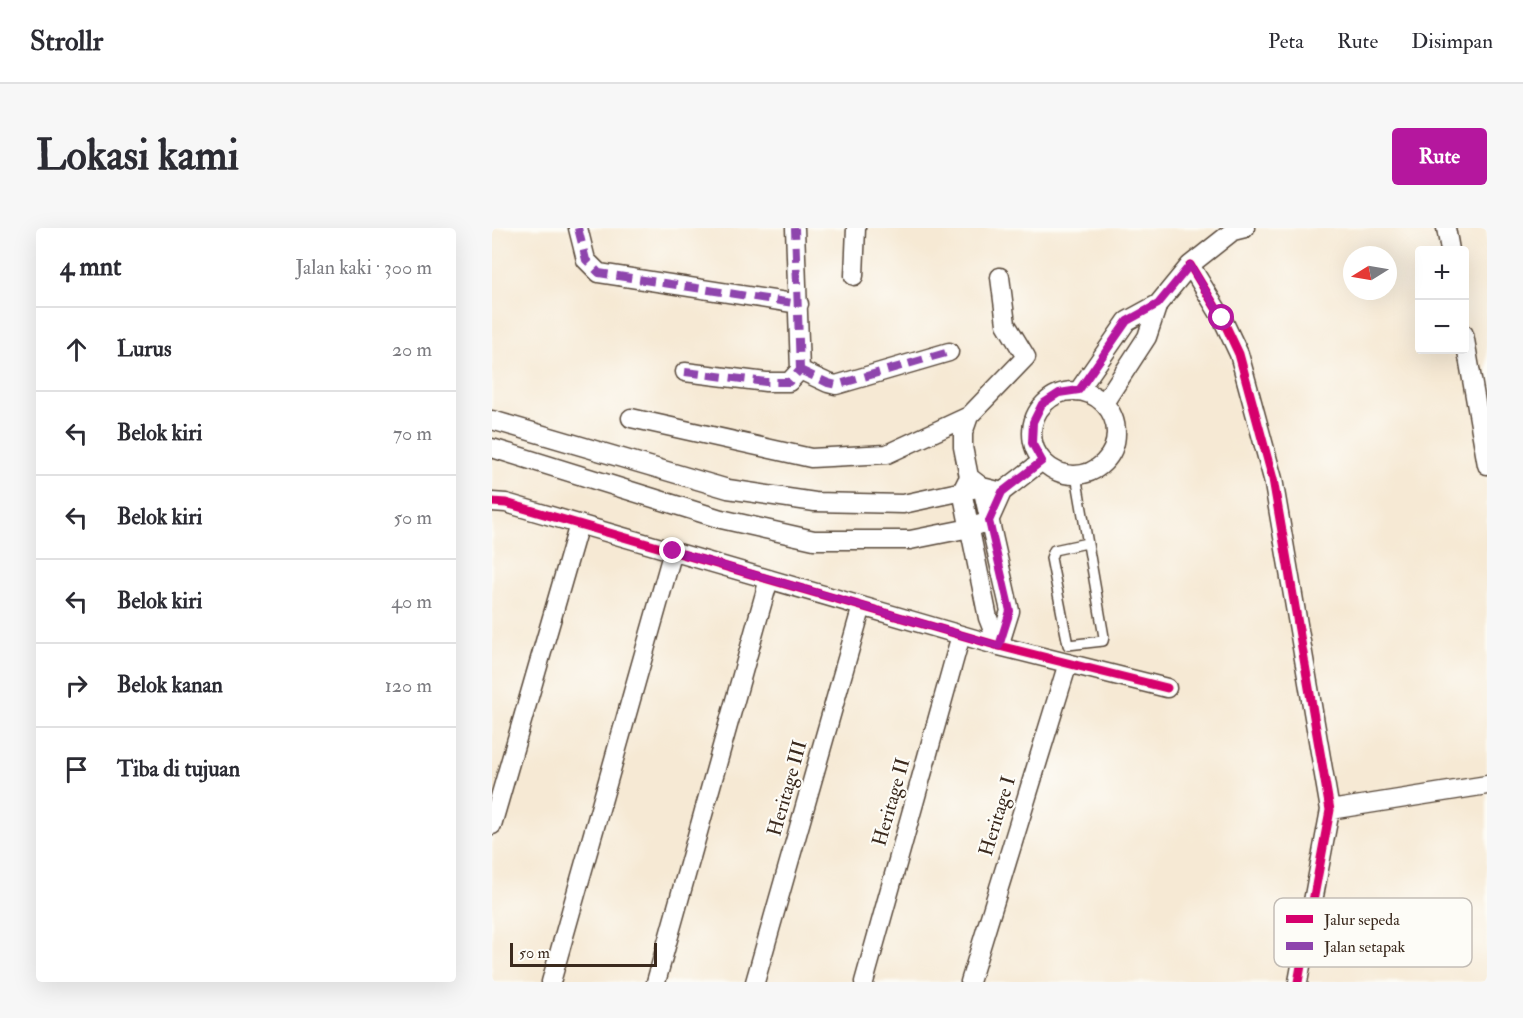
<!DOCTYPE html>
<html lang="id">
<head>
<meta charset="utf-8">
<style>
  :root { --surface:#fff; --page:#f7f7f7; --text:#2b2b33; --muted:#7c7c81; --line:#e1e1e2; --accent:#b5179e }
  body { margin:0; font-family:"IM FELL Double Pica",serif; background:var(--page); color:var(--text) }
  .controls { position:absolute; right:18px; top:18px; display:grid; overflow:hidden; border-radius:6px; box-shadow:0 6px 24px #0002 }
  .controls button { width:54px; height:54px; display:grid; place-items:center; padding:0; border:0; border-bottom:2px solid var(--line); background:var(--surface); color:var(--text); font:30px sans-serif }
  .compass { position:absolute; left:851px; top:18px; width:54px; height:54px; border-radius:50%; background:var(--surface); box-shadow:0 6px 24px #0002; rotate:259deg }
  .scale { position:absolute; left:18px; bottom:15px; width:147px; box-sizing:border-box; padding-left:6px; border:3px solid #3b2a1e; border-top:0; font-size:16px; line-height:21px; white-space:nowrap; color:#3b2a1e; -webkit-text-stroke:4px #fdfcf7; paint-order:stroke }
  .stop { position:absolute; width:18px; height:18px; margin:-14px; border:4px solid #b5179e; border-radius:50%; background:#fff }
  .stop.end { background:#b5179e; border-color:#fff; box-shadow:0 2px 6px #0008 }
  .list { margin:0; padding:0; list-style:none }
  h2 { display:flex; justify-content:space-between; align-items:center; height:78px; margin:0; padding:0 24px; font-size:26px }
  h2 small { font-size:20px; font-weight:400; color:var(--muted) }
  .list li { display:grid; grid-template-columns:39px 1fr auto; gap:18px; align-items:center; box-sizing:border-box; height:84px; padding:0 24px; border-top:2px solid var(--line) }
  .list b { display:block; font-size:22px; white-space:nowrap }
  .list em { font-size:20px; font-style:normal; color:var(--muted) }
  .icon { flex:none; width:33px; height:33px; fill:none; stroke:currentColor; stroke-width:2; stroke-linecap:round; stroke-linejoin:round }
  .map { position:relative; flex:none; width:995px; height:754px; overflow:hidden; border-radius:6px }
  header { display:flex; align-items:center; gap:36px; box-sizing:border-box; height:84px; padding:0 30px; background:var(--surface); border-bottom:2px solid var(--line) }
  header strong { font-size:28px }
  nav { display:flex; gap:33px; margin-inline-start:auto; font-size:21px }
  .intro { display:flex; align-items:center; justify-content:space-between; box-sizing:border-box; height:144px; padding:0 36px }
  h1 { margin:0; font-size:42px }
  .button { padding:15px 27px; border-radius:6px; background:var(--accent); color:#fff; font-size:21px; font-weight:700 }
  main { display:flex; gap:36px; padding:0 36px }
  aside { flex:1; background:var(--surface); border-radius:6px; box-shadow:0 6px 24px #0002 }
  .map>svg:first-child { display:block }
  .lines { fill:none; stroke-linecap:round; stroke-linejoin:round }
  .service-casing { stroke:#574739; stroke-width:12 }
  .minor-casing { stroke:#574739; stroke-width:21 }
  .service { stroke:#fff; stroke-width:9 }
  .minor { stroke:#fff; stroke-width:18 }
  .quiet { stroke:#8e44ad; stroke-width:8; stroke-dasharray:15 8; stroke-linecap:butt }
  .cycleway-casing { stroke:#fdfcf7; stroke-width:13 }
  .cycleway { stroke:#d6006c; stroke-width:9 }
  .route { stroke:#b5179e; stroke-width:8 }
  .labels { text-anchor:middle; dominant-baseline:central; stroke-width:4.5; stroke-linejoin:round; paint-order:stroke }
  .street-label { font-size:20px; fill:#3b2a1e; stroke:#fdfcf7 }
  .key { fill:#fdfcf7; stroke:#c3bdb6; stroke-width:1.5 }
  .key-label { font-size:16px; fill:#3b2a1e }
</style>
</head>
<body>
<header>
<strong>Strollr</strong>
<nav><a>Peta</a><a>Rute</a><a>Disimpan</a></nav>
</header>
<div class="intro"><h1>Lokasi kami</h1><a class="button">Rute</a></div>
<main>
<aside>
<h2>4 mnt<small>Jalan kaki · 300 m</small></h2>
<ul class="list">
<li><svg class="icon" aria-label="ahead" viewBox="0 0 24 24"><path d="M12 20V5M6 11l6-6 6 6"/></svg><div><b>Lurus</b></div><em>20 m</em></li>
<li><svg class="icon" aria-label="left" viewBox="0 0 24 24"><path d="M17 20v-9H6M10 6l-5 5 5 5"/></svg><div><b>Belok kiri</b></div><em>70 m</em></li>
<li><svg class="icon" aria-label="left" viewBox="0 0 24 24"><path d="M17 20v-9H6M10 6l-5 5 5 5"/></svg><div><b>Belok kiri</b></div><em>50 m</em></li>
<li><svg class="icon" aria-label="left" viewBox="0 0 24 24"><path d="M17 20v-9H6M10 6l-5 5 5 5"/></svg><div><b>Belok kiri</b></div><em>40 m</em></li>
<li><svg class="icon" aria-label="right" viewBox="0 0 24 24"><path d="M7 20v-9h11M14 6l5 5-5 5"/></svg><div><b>Belok kanan</b></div><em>120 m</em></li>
<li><svg class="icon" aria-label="arrive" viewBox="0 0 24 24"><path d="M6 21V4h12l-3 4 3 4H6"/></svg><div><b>Tiba di tujuan</b></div></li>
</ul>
</aside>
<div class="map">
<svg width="995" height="754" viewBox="0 0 995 754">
  <rect width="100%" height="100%" fill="#fdfcf7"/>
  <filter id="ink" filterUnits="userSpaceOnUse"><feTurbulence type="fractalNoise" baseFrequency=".0167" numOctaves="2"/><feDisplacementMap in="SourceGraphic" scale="12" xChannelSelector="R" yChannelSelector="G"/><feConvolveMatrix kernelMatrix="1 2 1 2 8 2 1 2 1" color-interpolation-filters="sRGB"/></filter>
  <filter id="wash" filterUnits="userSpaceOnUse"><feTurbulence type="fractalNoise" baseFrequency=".008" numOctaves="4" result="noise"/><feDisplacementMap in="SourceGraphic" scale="24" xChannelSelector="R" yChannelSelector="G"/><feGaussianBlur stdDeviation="1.35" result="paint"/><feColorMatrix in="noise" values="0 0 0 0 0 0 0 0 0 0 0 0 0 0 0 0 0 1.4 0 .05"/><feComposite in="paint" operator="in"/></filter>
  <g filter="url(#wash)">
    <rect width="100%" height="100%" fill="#f6e9d4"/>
  </g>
  <g filter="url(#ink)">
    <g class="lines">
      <defs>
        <path id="service" d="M584,247l28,162 -1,4 -35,4 -17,-87 3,-8 33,-7"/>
        <path id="minor" d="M86,0l8,32 13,13 200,31
          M954,0l4,22
          M698,37l32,53 17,36 34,125 57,331 -32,172
          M362,48l2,-48
          M972,106l23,131
          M308,142l28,13 8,2 113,-33
          M193,144l81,10h23l11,-12 -5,-142
          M587,162l48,-69 31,-17
          M540 205a42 42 0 1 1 84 0a42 42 0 1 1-84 0Z
          M612,175l43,-66 11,-33 32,-39 43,-34 12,-3
          M139,190l180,40 76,-4 82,-38
          M0,192l236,69 87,13 88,2 79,-17 20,5
          M0,220l229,71 93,21h96l60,-12 19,-7 13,-29 40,-31
          M475,253l-5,10 26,127 11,28
          M0,274l14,1 493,143 168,42
          M507,418l11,-35 -28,-124 -13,-10 -6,-30v-14l6,-17 57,-59 -20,-33 -6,-47
          M838,582l157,-25
          M0,597l87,-301
          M59,754l122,-431
          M164,754l113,-403
          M263,754l107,-376
          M372,754l97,-347
          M478,754l98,-319"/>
      </defs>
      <use href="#service" class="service-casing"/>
      <use href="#minor" class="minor-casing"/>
      <use href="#service" class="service"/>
      <use href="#minor" class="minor"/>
      <path class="quiet" d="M86,0l8,32 13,13 200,31
        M308,142l28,13 8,2 113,-33
        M193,144l81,10h23l11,-12 -5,-142"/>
      <defs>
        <path id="cycleway" d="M698,37l32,53 17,36 34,125 57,331 -32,172
          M0,274l14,1 493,143 168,42"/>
      </defs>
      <use href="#cycleway" class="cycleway-casing"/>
      <use href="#cycleway" class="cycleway"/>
    </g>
  </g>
  <g class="lines" filter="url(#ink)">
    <path class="route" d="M181,323l326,95 11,-35 -21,-90 13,-29 40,-31 -10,-18 1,-21 9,-18 17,-11 20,-3 48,-69 31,-17 32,-39 32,53"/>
  </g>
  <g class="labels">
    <g class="street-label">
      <text transform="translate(295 560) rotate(-74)">Heritage III</text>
      <text transform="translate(399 574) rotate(-74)">Heritage II</text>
      <text transform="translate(505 588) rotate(-73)">Heritage I</text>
    </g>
  </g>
  <rect x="782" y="670" width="198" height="69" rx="9" class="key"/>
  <rect x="794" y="687" width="27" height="8" fill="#d6006c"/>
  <rect x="794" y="714" width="27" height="8" fill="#8e44ad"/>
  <g class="key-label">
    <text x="832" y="697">Jalur sepeda</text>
    <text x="832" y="724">Jalan setapak</text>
  </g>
</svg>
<div class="controls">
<button>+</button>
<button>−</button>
</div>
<svg class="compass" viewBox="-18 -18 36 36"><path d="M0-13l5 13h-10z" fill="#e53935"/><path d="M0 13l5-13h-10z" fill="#7c7c81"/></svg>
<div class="scale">50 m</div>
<div class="stop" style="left:730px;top:90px"></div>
<div class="stop end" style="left:181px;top:323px"></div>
</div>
</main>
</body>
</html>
